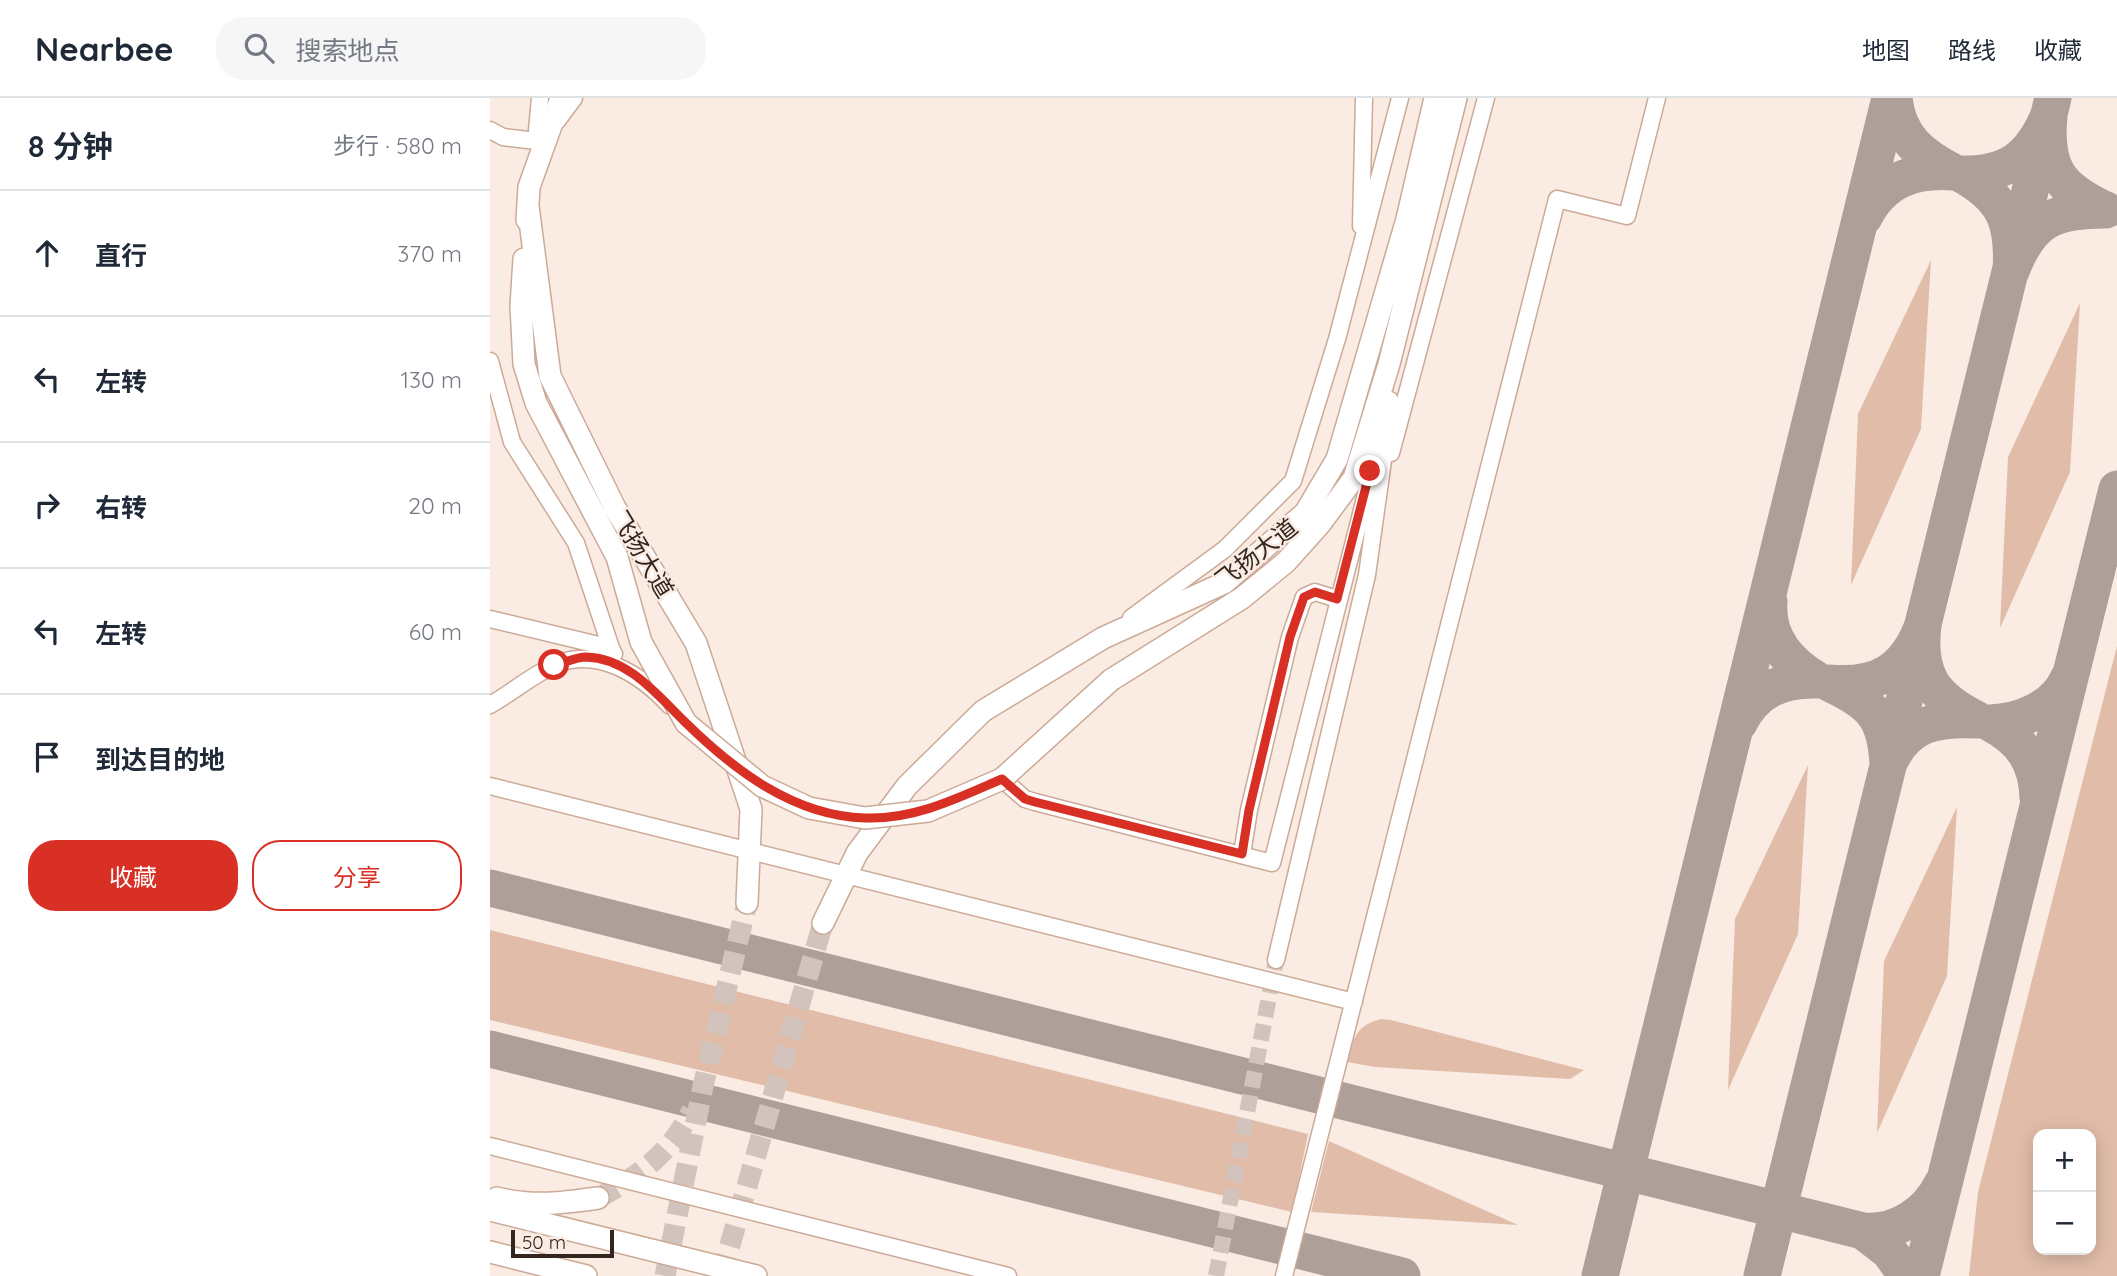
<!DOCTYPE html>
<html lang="zh">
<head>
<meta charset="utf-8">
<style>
  :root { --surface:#fff; --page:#f6f6f7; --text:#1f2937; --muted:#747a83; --line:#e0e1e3; --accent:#d93025 }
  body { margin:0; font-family:Quicksand,"Noto Sans SC",sans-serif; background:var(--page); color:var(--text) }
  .controls { position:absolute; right:21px; bottom:21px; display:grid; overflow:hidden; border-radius:14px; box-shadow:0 4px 18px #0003 }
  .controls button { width:63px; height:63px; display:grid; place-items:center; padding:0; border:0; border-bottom:2px solid var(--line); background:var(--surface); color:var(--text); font:35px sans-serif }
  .scale { position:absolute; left:21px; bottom:18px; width:103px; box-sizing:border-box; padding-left:7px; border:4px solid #33261f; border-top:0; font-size:19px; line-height:24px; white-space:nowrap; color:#33261f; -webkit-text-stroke:5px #faebe3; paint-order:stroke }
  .stop { position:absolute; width:21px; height:21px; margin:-16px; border:5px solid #d93025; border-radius:50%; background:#fff }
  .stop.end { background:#d93025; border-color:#fff; box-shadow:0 2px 7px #0008 }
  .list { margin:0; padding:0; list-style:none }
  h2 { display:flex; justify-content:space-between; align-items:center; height:91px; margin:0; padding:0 28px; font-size:30px }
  h2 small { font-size:23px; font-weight:400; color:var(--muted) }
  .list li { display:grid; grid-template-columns:46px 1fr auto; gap:21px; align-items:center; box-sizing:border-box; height:126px; padding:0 28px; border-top:2px solid var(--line) }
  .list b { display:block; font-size:26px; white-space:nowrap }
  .list em { font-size:23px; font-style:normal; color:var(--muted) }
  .actions { display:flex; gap:14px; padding:21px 28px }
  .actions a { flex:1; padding:16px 0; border:2px solid var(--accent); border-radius:28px; text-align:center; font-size:24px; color:var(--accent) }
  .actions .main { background:var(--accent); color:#fff }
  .icon { flex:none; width:38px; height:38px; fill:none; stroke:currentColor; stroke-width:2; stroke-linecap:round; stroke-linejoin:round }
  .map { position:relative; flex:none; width:1627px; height:1178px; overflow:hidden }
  header { display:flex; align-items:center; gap:42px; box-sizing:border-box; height:98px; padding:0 35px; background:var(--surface); border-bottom:2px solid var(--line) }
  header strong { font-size:33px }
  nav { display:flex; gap:38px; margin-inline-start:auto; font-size:24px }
  .search { width:490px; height:63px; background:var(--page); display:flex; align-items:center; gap:18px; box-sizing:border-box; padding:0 24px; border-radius:28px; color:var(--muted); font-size:26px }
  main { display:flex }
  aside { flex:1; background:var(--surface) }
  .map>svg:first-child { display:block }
  .grass { fill:#e1bda9; fill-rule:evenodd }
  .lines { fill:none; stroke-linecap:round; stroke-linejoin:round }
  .taxiway { stroke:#aea098; stroke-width:37 }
  .minor-tunnel { stroke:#d2c4bc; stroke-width:16; stroke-dasharray:16 8; stroke-linecap:butt }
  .major-tunnel { stroke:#d2c4bc; stroke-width:21; stroke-dasharray:21 10; stroke-linecap:butt }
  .minor-casing { stroke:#ccaa97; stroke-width:19 }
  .major-casing { stroke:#ccaa97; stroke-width:24 }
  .minor { stroke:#fff; stroke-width:16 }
  .major { stroke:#fff; stroke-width:21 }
  .major-bridge-casing { stroke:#ccaa97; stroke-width:24; stroke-linecap:butt }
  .major-bridge { stroke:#fff; stroke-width:21 }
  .route { stroke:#d93025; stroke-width:9 }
  .labels { text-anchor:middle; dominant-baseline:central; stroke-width:5; stroke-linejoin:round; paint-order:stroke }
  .street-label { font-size:24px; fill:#33261f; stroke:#faebe3 }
</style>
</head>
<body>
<header>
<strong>Nearbee</strong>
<div class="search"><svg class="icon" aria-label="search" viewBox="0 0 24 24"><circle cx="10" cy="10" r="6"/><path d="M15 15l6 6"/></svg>搜索地点</div>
<nav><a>地图</a><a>路线</a><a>收藏</a></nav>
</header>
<main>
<aside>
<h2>8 分钟<small>步行 · 580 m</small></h2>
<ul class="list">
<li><svg class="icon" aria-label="ahead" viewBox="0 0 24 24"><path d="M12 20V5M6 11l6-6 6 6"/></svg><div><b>直行</b></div><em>370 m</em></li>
<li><svg class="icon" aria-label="left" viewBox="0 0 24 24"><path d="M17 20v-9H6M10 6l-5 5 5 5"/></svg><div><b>左转</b></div><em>130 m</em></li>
<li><svg class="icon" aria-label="right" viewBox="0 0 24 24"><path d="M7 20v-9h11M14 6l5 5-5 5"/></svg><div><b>右转</b></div><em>20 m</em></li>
<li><svg class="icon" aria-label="left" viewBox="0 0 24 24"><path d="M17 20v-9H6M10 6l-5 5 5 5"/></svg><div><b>左转</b></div><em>60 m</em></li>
<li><svg class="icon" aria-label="arrive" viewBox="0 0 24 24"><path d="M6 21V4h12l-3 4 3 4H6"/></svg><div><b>到达目的地</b></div></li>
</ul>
<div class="actions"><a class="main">收藏</a><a>分享</a></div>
</aside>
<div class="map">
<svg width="1627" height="1178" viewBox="0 0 1627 1178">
  <rect width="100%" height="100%" fill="#faebe3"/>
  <path class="grass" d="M1441,162l-10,169 -70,156 7,-171z
    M1590,205l-10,169 -70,156 8,-171z
    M1627,548v630h-148l9,-84zM1548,1036h53v116h-53z
    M1318,667l-10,169 -70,156 7,-171z
    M1467,709l-10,169 -70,157 7,-172z
    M0,832l818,204 -16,78 -802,-192z
    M891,921l10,1 193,50 -14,9 -195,-12 -28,-5c6,-23 9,-37 34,-43z
    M839,1043l189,84 -207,-13z"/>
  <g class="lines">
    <path class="taxiway" d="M1559,17c-5,53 9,73 57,95 -53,0 -75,9 -95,61 3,-48 -6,-73 -50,-97 47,1 70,-16 88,-59z
      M1374,119c19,-37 50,-48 89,-45 -33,-17 -55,-35 -59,-74
      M1433,527c-6,50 10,73 55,95 -42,-2 -72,3 -90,45 -2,-48 -16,-62 -59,-82 49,4 77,-12 94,-58z
      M1249,625c16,-33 43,-44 78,-43 -29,-17 -51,-42 -48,-78
      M1548,700c-1,-37 -16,-58 -48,-75 31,-1 65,-15 78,-44
      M0,790l1373,343
      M0,951l912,227
      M1110,1178l290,-1178
      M1272,1178l291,-1178
      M1417,1178l-18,-25 -26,-20c34,3 65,-18 79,-47
      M1431,1178l196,-787"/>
    <path class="minor-tunnel" d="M726,1178l60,-316"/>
    <path class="major-tunnel" d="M108,1100c41,-22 73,-45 94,-88
      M175,1178l38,-190 44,-183
      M231,1178l102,-353"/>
    <defs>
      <path id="minor" d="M67,23l17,-23
        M0,32l13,7 33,4
        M47,32l3,-32
        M871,128l3,-128
        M0,263l22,81 64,101 35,105
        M901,355l95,-355
        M641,520l94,-69 68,-68 44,-142 63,-241
        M0,521l121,29 3,6
        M0,607c20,-11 45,-32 65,-40 42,-19 87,10 115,41
        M512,681l23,20 10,3 237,61 118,-463
        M0,688l864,216
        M752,756l7,-44 41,-173 14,-40 11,-5 22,7
        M786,862l91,-385 19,-136
        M0,1048l518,130
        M794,1178l273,-1077 70,17 30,-118"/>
      <path id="major" d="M38,108l22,170 65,132 81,135 55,166 -4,94
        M37,122l2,-33 32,-89
        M34,161l-3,47 3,58 12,39 81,154
        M621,582l131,-82 44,-36 34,-38 34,-46 35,-114 67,-266
        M333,825l34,-70 50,-67 76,-75 120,-73 121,-55 81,-70 32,-54 70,-240 28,-121
        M7,1100c35,9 66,5 101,0
        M0,1112l266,66
        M0,1154l96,24"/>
    </defs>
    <use href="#minor" class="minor-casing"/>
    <use href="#major" class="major-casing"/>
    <use href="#minor" class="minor"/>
    <use href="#major" class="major"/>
    <defs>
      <path id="major-bridge" d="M127,459l24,85 45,81 76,63 47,22 56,10 63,-7 74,-32 109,-99"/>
    </defs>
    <use href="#major-bridge" class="major-bridge-casing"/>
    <use href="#major-bridge" class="major-bridge"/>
  </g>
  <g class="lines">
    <path class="route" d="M64,567c10,-2 22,-8 32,-8 43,1 72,39 100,66 48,47 108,93 179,95 49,2 93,-20 137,-39l23,20 10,3 207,52 7,-44 41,-173 14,-40 11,-5 22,7 33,-128"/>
  </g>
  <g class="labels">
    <g class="street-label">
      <text transform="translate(766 455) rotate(-38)">飞扬大道</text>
      <text transform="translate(153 456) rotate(59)">飞扬大道</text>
    </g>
  </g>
</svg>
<div class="controls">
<button>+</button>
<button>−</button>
</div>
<div class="scale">50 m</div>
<div class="stop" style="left:64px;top:567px"></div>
<div class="stop end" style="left:880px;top:373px"></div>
</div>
</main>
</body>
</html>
